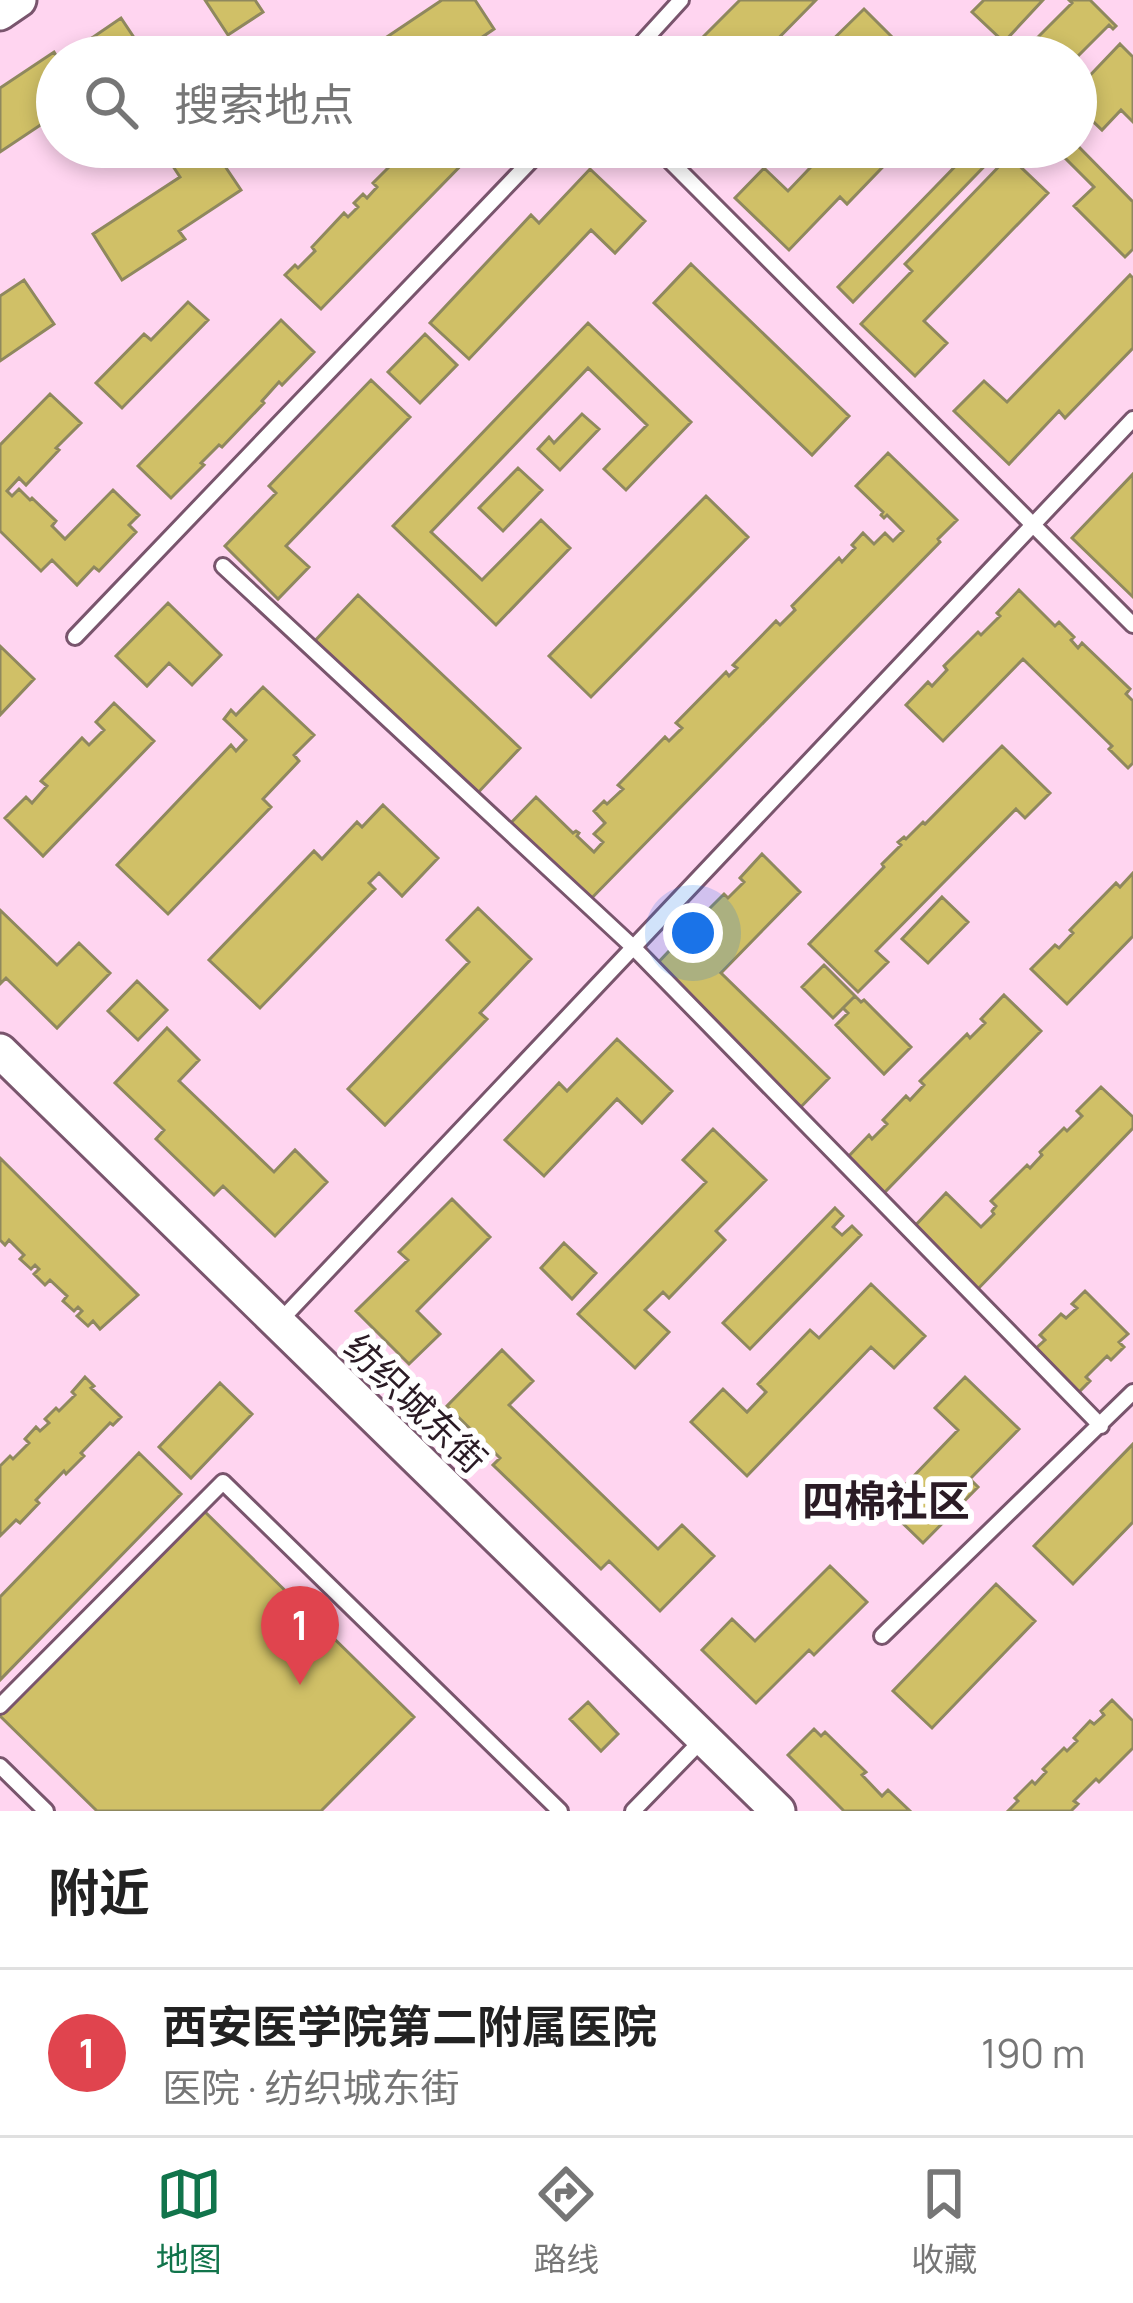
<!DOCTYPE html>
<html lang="zh">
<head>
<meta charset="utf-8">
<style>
  :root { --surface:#fff; --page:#f2f2f2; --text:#222; --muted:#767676; --line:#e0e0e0; --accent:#11744b }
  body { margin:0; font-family:Manrope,"Noto Sans SC",sans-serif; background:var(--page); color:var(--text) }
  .you { position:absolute; left:693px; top:933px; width:42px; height:42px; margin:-30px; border:9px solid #fff; border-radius:50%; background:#1a73e8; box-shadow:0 0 0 18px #1a73e833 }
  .badge { display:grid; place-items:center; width:78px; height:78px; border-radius:50%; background:var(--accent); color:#fff; font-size:39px; font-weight:700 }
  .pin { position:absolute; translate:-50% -99px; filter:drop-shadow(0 3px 6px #0008) }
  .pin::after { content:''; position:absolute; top:63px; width:42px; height:36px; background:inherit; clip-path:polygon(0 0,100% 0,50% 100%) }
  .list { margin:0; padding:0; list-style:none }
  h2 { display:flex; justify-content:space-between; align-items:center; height:156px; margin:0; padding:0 48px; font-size:51px }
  h2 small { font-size:39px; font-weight:400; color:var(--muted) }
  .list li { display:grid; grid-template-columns:78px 1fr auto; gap:36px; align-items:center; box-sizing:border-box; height:168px; padding:0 48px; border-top:3px solid var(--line) }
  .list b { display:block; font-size:45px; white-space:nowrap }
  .list p { margin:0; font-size:39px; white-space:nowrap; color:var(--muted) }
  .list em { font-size:39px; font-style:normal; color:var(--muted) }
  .icon { flex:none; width:66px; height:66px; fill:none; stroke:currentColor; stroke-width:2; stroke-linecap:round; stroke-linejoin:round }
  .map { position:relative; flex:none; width:1133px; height:1811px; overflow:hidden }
  .search { position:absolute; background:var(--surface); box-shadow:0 6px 18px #0003; left:36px; right:36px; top:36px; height:132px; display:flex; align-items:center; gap:30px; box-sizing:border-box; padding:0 42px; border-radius:66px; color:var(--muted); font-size:45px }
  .sheet { height:324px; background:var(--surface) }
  nav { display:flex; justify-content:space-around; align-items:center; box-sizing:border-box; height:168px; border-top:3px solid var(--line); background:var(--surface); font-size:33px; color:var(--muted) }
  nav a { display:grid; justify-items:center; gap:6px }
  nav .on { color:var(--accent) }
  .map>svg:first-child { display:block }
  .building { fill:#d0c067; stroke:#8f885e; stroke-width:3 }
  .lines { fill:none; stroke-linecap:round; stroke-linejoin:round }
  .service-casing { stroke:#79556d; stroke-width:20 }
  .tertiary-casing { stroke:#79556d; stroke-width:39 }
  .service { stroke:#fff; stroke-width:14 }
  .tertiary { stroke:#fff; stroke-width:33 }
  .labels { text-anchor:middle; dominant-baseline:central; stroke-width:12; stroke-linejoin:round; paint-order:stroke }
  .street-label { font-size:36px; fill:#2a1b25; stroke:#fff }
  .quarter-label { font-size:42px; font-weight:bold; fill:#2a1b25; stroke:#fff }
</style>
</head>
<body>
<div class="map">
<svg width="1133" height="1811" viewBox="0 0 1133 1811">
  <rect width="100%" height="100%" fill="#ffd5f0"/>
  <path class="building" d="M205,0h50l8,12 -35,23z
    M442,0h33l19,29 -41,28h-96z
    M740,0h76l-56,57h-65l-6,-6z
    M984,0h59l-39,42 -32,-30z
    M1069,0h21l26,26 -3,3 -4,-4 -33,33 -58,-1 54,-54z
    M864,9l29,29 -19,19h-59z
    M121,18l26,39h-83z
    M1120,44l13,13v65l-12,-12 -19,20 -26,-25v-15z
    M54,52l3,5v57l-57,38v-64z
    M1076,144l57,58v47l-8,8 -51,-51 20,-19 -40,-40h22z
    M169,147h43l29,43 -62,41 6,8 -63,41 -29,-46 87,-57 -17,-26z
    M417,147h47l8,7 -151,155 -36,-34 10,-10 3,3 17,-17 -3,-4 32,-34 4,4 10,-10 -4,-4 9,-9 4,4 10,-11 -4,-4 23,-23 4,4z
    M830,147h72l-55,57 -7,-7 -51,53 -54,-52 29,-30 24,23z
    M974,147h29l-150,155 -15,-15z
    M1009,156l39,37 -124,128 23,22 -32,33 -54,-52 51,-53 -7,-7z
    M590,169l55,52 -30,32 -24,-23 -122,129 -39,-36 101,-108 8,8z
    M691,264l158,152 -37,39 -158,-152z
    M1130,275l3,3v70l-68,70 -6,-7 -50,53 -55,-53 30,-30 23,21z
    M24,280l30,44 -54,37v-65z
    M188,302l20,18 -86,88 -26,-25 48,-49 7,6z
    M281,320l33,32 -32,33 -3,-3 -17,19 2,2 -42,44 -3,-2 -18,18 3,2 -33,33 -33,-32z
    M588,323l103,99 -65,68 -22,-21 43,-44 -59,-57 -157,164 51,48 59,-60 29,28 -74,77 -103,-99z
    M425,334l32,31 -37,38 -32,-31z
    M371,380l39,37 -124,129 23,21 -31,32 -53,-53 51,-53 -7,-7z
    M50,394l31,29 -25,25 3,2 -33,35 -7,-7 -12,13 5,5 7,-7 11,11 2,-2 24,23 -4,5 13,13 48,-49 26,25 -10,10 7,7 -37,39 -5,-4 -17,18 -25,-25 -11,11 -41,-40v-86z
    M582,414l17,15 -39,41 -22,-21 11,-12 5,6z
    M888,453l69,67 -19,19 2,3 -356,364 -79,-77 31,-32 37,36 3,-2 3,2 -2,3 17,16 9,-10 -9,-8 11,-11 -11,-12 10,-10 3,3 16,-15 -5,-4 47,-48 4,4 13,-13 -6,-5 50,-51 3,4 8,-8 -4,-3 43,-44 4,4 15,-15 -3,-4 47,-48 3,4 13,-14 -3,-3 11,-12 11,11 11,-11 8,8 10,-10 -16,-16 -3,3 -3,-3 2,-3 -27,-26z
    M518,468l24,22 -39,41 -24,-23z
    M1133,474v123l-61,-59z
    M706,496l42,41 -157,160 -42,-41z
    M1019,590l36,36 4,-4 15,15 -3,3 7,8 4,-5 48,46 -4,5 7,7v62l-5,5 -19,-19 3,-3 -89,-87 -80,82 -37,-36 22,-23 4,4 15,-16 -3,-4 34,-34 3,3 19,-19 -3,-3z
    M358,595l162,153 -47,50 -162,-153z
    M168,603l53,52 -29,30 -23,-22 -22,23 -31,-30z
    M0,646l34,33 -34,36z
    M263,687l51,48 -20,20 5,6 -36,38 8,8 -103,107 -51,-49 114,-120 5,6 10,-11 -22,-21 7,-9 5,5z
    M114,703l40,38 -111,115 -38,-38 21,-21 6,6 15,-17 -6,-5 41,-43 7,7 15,-15 -8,-8z
    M1002,746l48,47 -25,25 -9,-9 -140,142 12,11 -30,30 -49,-48 75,-77 -2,-3 19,-19 -3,-3 6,-5 2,2 17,-17 2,2z
    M383,805l55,53 -36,38 -23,-23 -10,10 6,6 -115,119 -51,-48 105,-109 8,8 35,-37 5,5z
    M762,854l38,38 -79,81 108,105 -32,33 -146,-141 21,-22 4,4 17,-19 -4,-4 35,-35 4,4 16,-16 -4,-4z
    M1133,873v63l-66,68 -36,-35 24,-24 4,3 14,-15 -3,-3 46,-47 4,4z
    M942,897l26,25 -40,41 -26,-24z
    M478,908l53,51 -51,54 7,6 -102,106 -37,-36 121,-127 -22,-22z
    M0,910l57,55 22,-22 31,30 -53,55 -51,-50 -6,6z
    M824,965l31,31 -22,22 -31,-31z
    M137,981l30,29 -29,30 -30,-29z
    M1004,995l37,36 -158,163 -36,-36 22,-23 3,4 15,-15 -4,-4 23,-24 4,4 14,-15 -4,-4 47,-47 3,4 15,-15 -4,-4z
    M855,996l6,6 3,-2 47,47 -27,27 -48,-49 12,-12 -5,-5z
    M167,1028l32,32 -20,21 95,91 21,-22 32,32 -52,54 -52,-50 -9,9 -58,-56 8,-9 -49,-47z
    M617,1039l55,52 -30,32 -25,-24 -73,77 -39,-36 54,-57 8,8z
    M1101,1087l32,30v11l-157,163 -25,-24 3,-3 -41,-36 33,-35 35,34 13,-13 -2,-3 4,-5 -5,-5 36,-36 3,3 12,-13 -2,-3 24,-24 3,3 15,-15 -5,-5z
    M713,1129l53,51 -50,51 9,9 -56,58 -6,-6 -18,18 24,22 -34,36 -57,-54 128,-132 -23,-22z
    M0,1158l138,137 -38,34 -7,-8 -5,5 -11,-10 5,-5 -4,-4 -4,4 -11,-10 4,-5 -17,-16 -5,5 -11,-11 5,-5 -4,-4 -4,4 -11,-10 4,-4 -15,-15 -4,5 -5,-5z
    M452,1199l38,38 -73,74 23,23 -31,30 -53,-53 52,-51 -9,-8z
    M835,1208l8,8 -10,11 9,8 10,-9 9,9 -111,114 -27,-26z
    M564,1243l32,30 -24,26 -31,-31z
    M871,1284l54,52 -31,32 -23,-21 -124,129 -56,-54 32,-33 24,23 19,-20 -8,-8 52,-54 9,8z
    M1085,1291l43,43 -9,8 5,5 -13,13 -4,-4 -21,21 4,4 -13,13 -47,-50 5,5 10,-9 -5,-5 21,-21 5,4 11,-10 -5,-4z
    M502,1350l31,31 -24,24 149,144 24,-24 32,31 -54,55 -51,-50 -8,8 -108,-104 7,-7 -53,-52z
    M85,1377l9,9 -3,2 30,29 -8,8 -3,-2 -29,30 3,3 -18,18 -2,-3 -28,29 3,3 -19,20 -4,-3 -16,16v-70l10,-10 3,3 16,-16 -4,-4 11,-12 4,4 9,-8 -4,-4 11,-11 3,3 16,-16 -3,-3z
    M965,1377l54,52 -49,50 8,8 -55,56 -38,-37 73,-76 -23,-22z
    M220,1383l32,31 -61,64 -32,-31z
    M1133,1444v78l-60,62 -39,-38z
    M139,1453l42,41 -181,186v-83z
    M199,1506l215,211 -93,94h-224l-97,-95v-7z
    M830,1566l37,36 -53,53 -5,-5 -53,53 -54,-53 30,-31 23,22z
    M996,1584l39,37 -103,107 -39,-37z
    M1112,1700l21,21v27l-34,34 -3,-3 -22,22 4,3 -7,7h-63l10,-10 -3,-3 17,-17 3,3 11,-12 -3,-3 21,-21 3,3 10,-10 -3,-3 16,-17 4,3 10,-9 -3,-4z
    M588,1702l30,32 -17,17 -31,-32z
    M814,1729l7,7 4,-4 41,40 -4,3 20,21 6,-6 22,21h-66l-56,-56z"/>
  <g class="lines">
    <defs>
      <path id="service" d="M629,57l52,-57
        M656,147l477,478
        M223,566l410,381 468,479
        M75,637l469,-490
        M279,1322l854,-903
        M882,1636l251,-244
        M0,1706l223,-224 337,329
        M0,1766l46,45
        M633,1811l68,-70"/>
      <path id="tertiary" d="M0,13l19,-13
        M0,1051l778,760"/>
    </defs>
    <use href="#service" class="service-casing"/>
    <use href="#tertiary" class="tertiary-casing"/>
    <use href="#service" class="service"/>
    <use href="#tertiary" class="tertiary"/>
  </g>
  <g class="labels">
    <g class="street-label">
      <text transform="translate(416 1403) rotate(44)">纺织城东街</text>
    </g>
    <g class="quarter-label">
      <text x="886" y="1500">四棉社区</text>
    </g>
  </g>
</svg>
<div class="you"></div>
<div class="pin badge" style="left:300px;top:1685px;background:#e0444e">1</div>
<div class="search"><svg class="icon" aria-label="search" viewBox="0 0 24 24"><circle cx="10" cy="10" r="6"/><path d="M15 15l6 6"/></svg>搜索地点</div>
</div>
<section class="sheet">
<h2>附近<small></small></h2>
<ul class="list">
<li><span class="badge" style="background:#e0444e">1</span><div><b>西安医学院第二附属医院</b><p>医院 · 纺织城东街</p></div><em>190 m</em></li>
</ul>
</section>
<nav>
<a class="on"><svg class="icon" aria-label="map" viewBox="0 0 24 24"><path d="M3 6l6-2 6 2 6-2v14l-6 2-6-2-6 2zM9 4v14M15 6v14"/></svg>地图</a>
<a><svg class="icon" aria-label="directions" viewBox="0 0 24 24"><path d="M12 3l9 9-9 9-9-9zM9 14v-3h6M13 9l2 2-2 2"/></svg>路线</a>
<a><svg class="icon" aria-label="saved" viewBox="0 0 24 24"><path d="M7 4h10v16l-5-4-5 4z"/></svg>收藏</a>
</nav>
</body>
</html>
